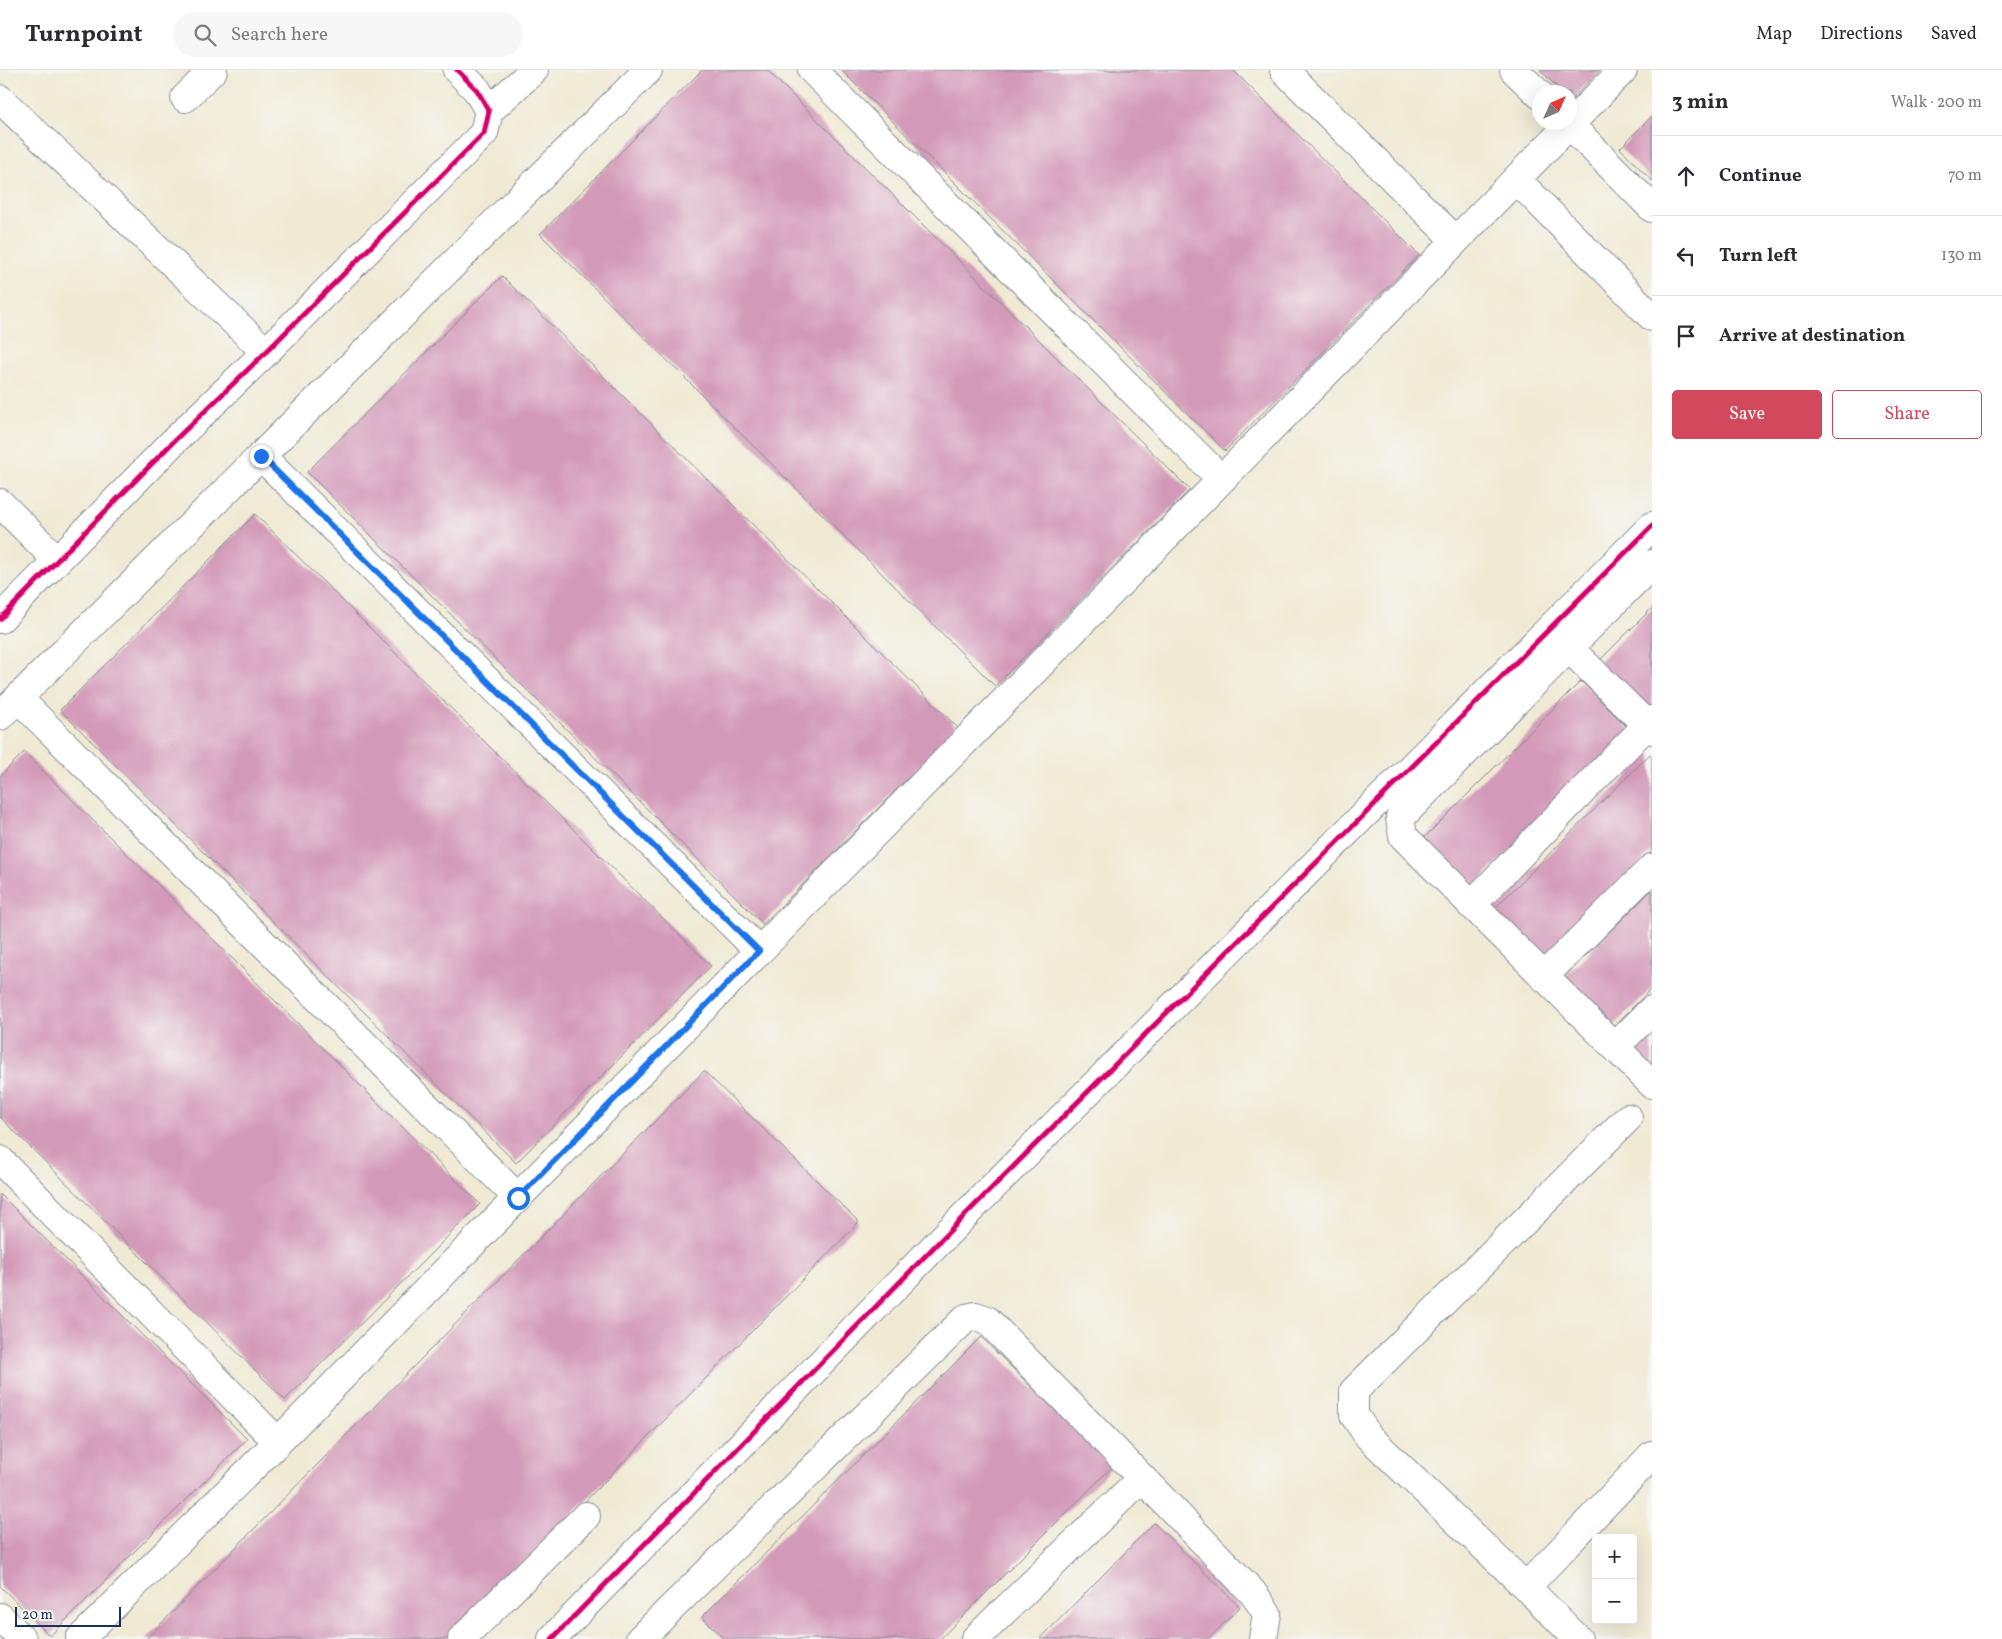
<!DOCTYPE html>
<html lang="en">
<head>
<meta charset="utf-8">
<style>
  :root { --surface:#fff; --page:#f7f7f7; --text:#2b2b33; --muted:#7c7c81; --line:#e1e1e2; --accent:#d1495b }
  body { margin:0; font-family:Vollkorn,serif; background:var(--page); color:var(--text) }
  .controls { position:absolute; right:15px; bottom:15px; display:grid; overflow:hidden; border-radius:5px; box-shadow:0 5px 20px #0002 }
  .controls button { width:45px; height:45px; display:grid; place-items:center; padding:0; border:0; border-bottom:1px solid var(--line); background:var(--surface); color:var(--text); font:25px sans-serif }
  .compass { position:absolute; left:1532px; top:15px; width:45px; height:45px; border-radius:50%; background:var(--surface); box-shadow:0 5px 20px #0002; rotate:45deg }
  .scale { position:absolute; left:15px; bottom:12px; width:106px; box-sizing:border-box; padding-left:5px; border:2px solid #1b2f5e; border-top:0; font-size:14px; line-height:18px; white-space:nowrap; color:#1b2f5e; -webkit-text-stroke:4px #f6f6f2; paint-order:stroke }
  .stop { position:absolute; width:15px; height:15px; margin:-11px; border:4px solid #1a73e8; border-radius:50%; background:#fff }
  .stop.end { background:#1a73e8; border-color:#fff; box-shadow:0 1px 5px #0008 }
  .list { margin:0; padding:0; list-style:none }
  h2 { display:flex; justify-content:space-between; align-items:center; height:65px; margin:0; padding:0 20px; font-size:21px }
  h2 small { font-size:16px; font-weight:400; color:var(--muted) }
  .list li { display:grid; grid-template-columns:32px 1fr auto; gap:15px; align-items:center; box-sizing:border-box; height:80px; padding:0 20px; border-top:1px solid var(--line) }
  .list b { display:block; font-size:19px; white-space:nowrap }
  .list em { font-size:16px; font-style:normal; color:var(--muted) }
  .actions { display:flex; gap:10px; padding:15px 20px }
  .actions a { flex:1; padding:11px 0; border:1px solid var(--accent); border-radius:5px; text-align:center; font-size:18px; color:var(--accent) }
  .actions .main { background:var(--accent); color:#fff }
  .icon { flex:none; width:28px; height:28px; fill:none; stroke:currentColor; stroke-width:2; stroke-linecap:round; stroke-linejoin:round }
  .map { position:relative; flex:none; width:1652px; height:1569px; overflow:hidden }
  header { display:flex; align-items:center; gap:30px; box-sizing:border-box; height:70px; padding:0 25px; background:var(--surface); border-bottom:1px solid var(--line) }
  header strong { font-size:24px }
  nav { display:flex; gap:28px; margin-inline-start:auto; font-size:18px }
  .search { width:350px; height:45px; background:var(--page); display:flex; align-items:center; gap:12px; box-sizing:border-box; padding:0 18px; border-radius:28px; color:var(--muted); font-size:19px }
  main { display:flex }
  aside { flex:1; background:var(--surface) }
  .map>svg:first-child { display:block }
  .building { fill:#d399b8 }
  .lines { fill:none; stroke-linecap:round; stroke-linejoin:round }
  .minor-casing { stroke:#868c99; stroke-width:30 }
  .minor { stroke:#fff; stroke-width:28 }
  .cycleway-casing { stroke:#f6f6f2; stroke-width:8 }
  .cycleway { stroke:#d6006c; stroke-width:5 }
  .route { stroke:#1a73e8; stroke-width:6 }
</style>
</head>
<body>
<header>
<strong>Turnpoint</strong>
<div class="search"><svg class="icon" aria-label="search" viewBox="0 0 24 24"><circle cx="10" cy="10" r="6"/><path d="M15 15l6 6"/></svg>Search here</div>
<nav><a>Map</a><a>Directions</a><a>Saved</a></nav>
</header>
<main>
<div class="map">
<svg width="1652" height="1569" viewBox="0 0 1652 1569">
  <rect width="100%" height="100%" fill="#f6f6f2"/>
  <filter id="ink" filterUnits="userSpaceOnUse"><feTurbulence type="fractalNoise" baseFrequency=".02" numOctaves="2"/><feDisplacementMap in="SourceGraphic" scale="10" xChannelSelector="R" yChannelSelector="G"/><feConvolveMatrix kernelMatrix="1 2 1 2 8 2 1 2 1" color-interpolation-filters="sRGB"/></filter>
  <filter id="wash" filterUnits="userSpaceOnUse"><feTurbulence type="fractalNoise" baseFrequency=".0096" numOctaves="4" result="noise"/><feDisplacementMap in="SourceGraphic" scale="20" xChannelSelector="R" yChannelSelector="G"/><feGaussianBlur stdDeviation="1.12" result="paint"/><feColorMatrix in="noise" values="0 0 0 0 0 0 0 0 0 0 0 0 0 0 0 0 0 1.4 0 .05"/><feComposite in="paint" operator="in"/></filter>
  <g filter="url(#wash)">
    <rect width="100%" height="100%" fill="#f0ead4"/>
    <g id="blocks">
      <path class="building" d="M702,0h65l423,420 -195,196 -455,-452z
        M841,0h392l186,185 -194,196z
        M1540,0h60l-30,31v-9h-8z
        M1652,46v65l-32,-33z
        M502,206l456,452 -195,196 -456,-452z
        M255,444l456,452 -195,197 -456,-453z
        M1652,538v98l-6,6 -49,-49z
        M1581,611l50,50 -163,161 -49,-49z
        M24,682l456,452 -195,196 -285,-283v-341z
        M1650,684l2,2v95l-115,113 -49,-49z
        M1652,820v98l-44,44 -49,-50z
        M1652,960v49l-25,-25z
        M704,1001l155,151 -409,417h-304z
        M0,1124l247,245 -197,197 -50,-50z
        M981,1267l131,130 -172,172h-216l-22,-22z
        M1154,1453l86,84 -32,32h-168z"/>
    </g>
  </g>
  <g filter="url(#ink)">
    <use href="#blocks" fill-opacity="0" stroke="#868c99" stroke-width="1"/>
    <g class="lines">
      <defs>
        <path id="minor" d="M812,0l409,409
          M1284,0l171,170
          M1514,0l26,25
          M185,28l28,-28
          M0,29l266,253
          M489,41l45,-41
          M1567,52l85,86
          M1516,109l136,138
          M261,386l498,495
          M0,433l57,57
          M1652,494l-252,254 3,18 249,248
          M0,549l175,-179 91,-88 218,-219 5,-22 -12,-21 -20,-20
          M1569,578l83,82
          M18,628l500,500
          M0,646l648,-646
          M1471,835l181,-185
          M1543,907l109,-109
          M1615,977l37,-37
          M0,1090l278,282
          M1142,1408l111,115 14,20 -4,26
          M1526,1517l126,-132
          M0,1547l22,22
          M80,1569l198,-197 1345,-1372
          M462,1569l124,-123
          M552,1569l419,-430 681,-683
          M640,1569l326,-321 10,-2 11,4 155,158 -167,161
          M1578,1569l-52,-52 -157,-150 -15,-22v-24l274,-273"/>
      </defs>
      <use href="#minor" class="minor-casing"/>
      <use href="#minor" class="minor"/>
      <defs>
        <path id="cycleway" d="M0,549l175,-179 91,-88 218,-219 5,-22 -12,-21 -20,-20
          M552,1569l419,-430 681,-683"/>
      </defs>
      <use href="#cycleway" class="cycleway-casing"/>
      <use href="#cycleway" class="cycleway"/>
    </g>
  </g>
  <g class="lines" filter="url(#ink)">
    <path class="route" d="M261,386l498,495 -241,247"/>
  </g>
</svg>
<div class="controls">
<button>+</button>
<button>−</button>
</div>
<svg class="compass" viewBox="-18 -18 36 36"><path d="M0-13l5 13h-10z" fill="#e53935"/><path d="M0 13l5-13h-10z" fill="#7c7c81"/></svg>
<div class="scale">20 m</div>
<div class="stop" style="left:518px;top:1128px"></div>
<div class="stop end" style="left:261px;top:386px"></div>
</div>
<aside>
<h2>3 min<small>Walk · 200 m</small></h2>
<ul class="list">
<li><svg class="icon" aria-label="ahead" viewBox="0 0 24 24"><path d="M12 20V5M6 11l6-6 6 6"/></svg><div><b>Continue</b></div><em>70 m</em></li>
<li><svg class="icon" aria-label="left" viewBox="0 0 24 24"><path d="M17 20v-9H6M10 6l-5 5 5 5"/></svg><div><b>Turn left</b></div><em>130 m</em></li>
<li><svg class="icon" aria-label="arrive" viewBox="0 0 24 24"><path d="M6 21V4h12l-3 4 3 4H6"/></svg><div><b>Arrive at destination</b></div></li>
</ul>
<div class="actions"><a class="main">Save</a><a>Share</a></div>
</aside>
</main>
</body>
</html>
